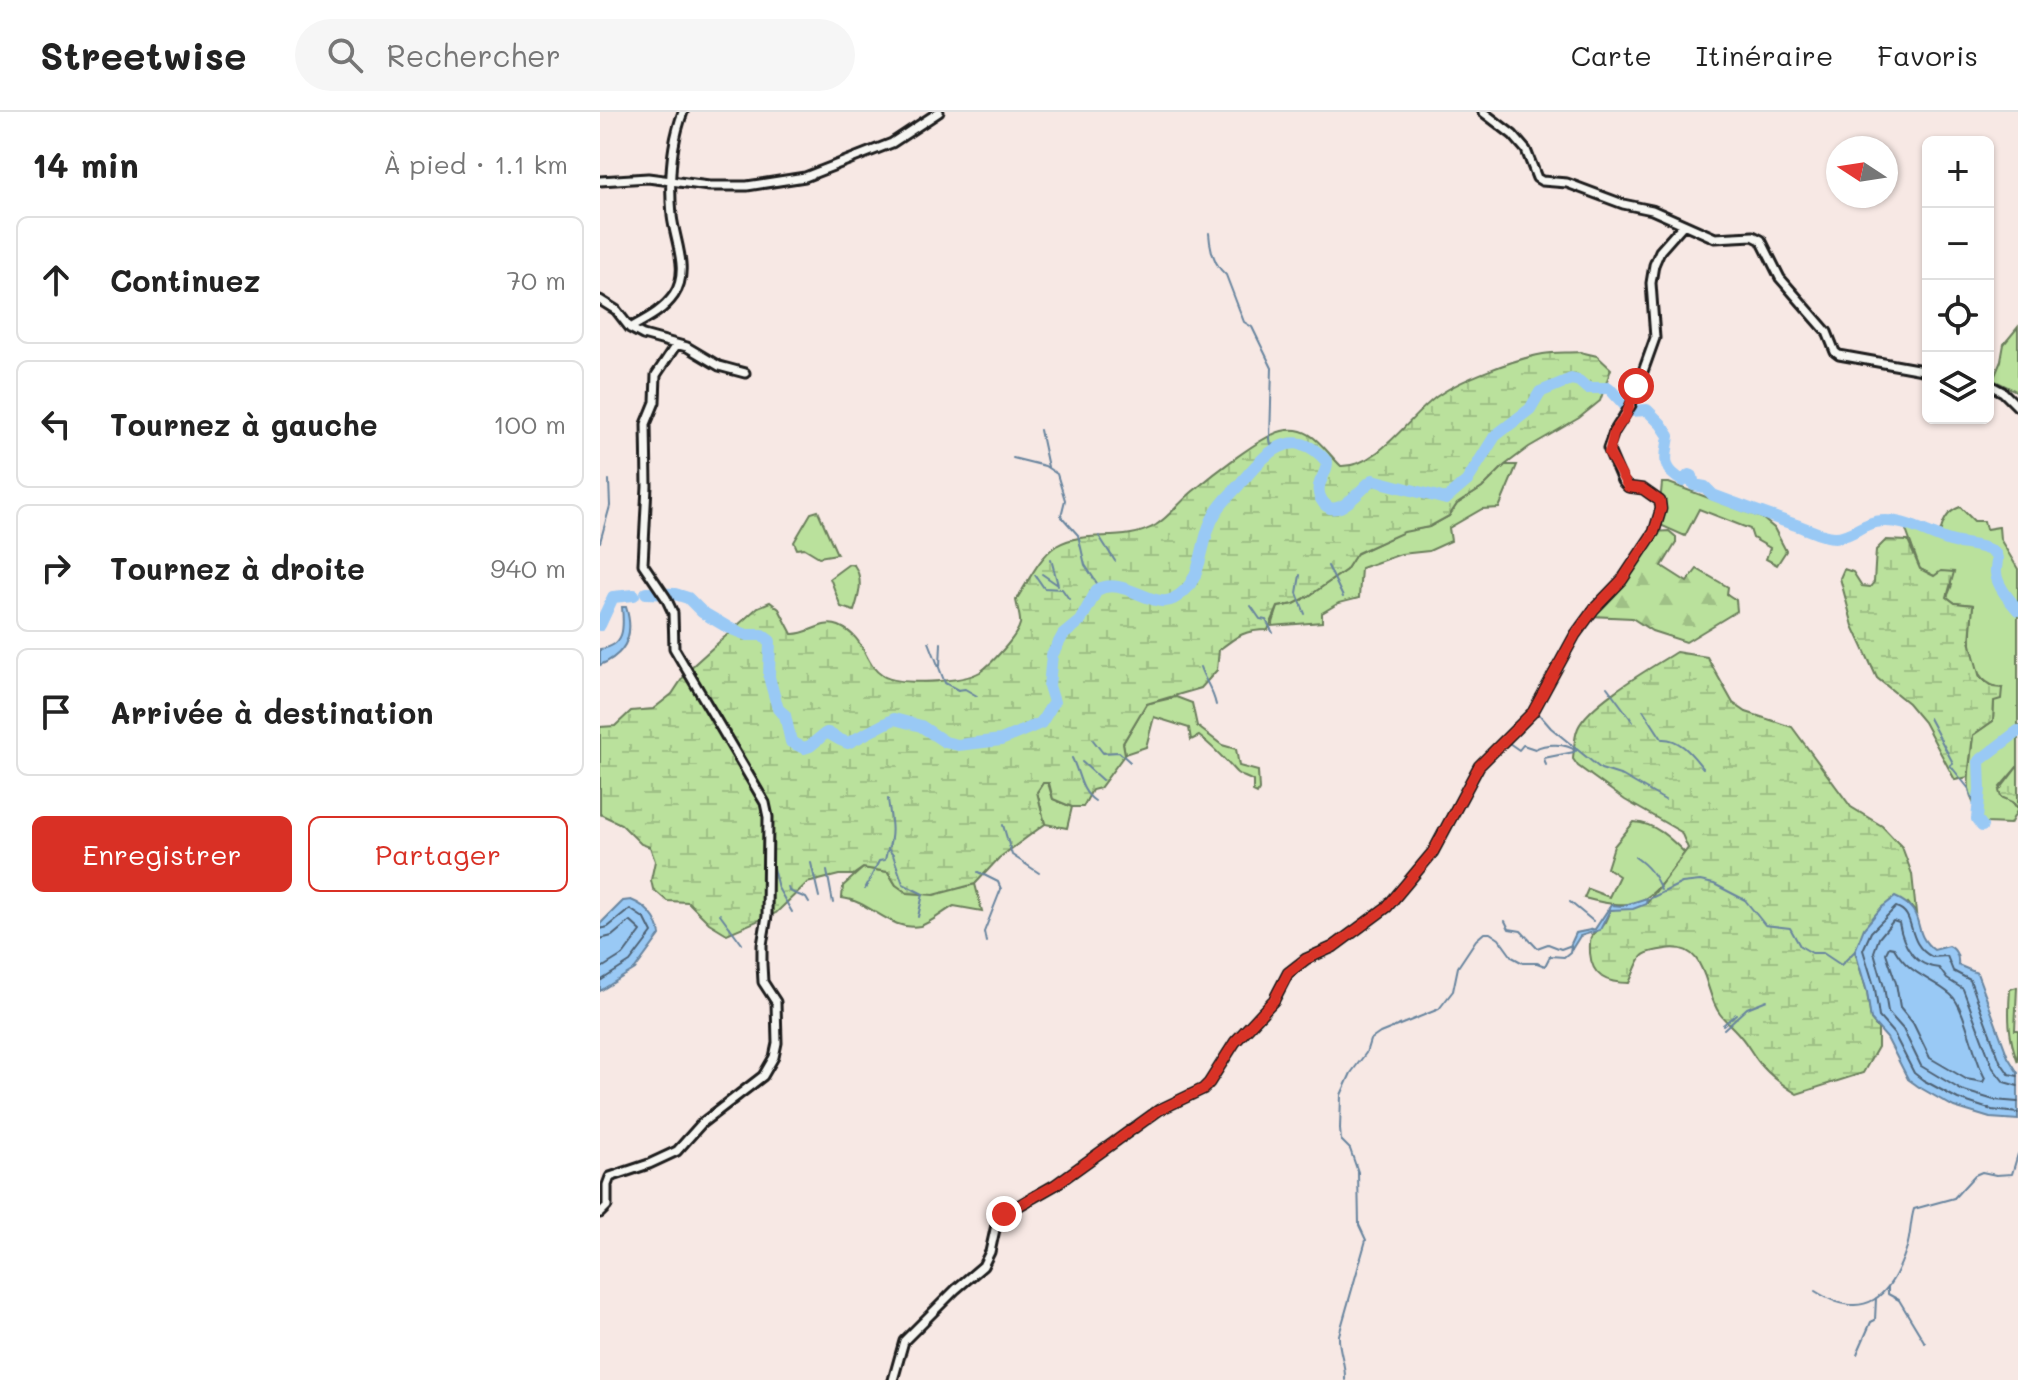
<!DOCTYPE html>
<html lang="fr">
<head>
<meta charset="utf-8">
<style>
  :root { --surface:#fff; --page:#f6f6f6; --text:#222; --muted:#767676; --line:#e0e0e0; --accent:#d93025 }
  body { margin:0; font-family:Mali,sans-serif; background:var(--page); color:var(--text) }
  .controls { position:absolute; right:24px; top:24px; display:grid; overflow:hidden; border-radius:12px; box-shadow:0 2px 6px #0004 }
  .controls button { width:72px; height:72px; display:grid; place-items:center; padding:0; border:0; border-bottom:2px solid var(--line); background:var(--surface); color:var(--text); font:40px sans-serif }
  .compass { position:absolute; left:1226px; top:24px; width:72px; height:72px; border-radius:50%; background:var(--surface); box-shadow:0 2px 6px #0004; rotate:282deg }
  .stop { position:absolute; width:24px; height:24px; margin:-18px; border:6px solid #d93025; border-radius:50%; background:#fff }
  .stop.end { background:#d93025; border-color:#fff; box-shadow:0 2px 8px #0008 }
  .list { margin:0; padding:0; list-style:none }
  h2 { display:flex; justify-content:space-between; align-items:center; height:104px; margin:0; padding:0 32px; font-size:34px }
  h2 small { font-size:26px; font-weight:400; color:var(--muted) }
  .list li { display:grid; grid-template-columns:52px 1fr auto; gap:24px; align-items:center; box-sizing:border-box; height:128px; margin:0 16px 16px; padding:0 16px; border:2px solid var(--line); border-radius:12px }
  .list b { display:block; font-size:30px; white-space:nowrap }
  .list em { font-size:26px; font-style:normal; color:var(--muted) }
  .actions { display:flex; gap:16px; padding:24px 32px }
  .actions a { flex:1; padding:18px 0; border:2px solid var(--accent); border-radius:12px; text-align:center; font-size:28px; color:var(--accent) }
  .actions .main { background:var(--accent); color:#fff }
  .icon { flex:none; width:44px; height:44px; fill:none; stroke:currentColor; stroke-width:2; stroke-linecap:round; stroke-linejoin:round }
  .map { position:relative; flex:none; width:1418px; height:1268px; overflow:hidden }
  header { display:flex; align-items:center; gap:48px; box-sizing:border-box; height:112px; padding:0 40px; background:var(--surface); border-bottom:2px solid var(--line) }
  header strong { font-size:38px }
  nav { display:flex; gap:44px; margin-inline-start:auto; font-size:28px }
  .search { width:560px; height:72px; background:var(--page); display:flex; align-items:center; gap:20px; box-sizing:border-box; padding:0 28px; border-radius:44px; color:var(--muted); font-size:30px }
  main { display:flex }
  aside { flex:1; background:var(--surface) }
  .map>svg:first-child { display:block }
  .green { fill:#bae19c; stroke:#6b7e5c; stroke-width:2 }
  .forest { fill:url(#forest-firs); stroke:#6b7e5c; stroke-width:2 }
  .wetland { fill:url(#wetland-marsh); stroke:#6b7e5c; stroke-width:2 }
  .water { fill:#99c9f5; stroke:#67849e; stroke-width:2 }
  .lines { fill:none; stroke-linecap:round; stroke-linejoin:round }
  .shore { stroke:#4e6173; stroke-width:2 }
  .stream { stroke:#67849e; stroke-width:2 }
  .river { stroke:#99c9f5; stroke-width:12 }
  .minor-casing { stroke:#1c1c1c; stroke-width:13 }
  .minor { stroke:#f6f6f2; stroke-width:7 }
  .route { stroke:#d93025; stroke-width:10 }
</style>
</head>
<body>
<header>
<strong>Streetwise</strong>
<div class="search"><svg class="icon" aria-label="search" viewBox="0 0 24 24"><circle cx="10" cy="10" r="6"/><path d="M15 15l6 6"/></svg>Rechercher</div>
<nav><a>Carte</a><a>Itinéraire</a><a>Favoris</a></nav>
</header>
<main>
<aside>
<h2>14 min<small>À pied · 1.1 km</small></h2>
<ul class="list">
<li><svg class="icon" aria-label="ahead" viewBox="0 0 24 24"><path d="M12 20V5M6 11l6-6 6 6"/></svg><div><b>Continuez</b></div><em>70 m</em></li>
<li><svg class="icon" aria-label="left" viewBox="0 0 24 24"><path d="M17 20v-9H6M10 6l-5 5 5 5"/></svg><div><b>Tournez à gauche</b></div><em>100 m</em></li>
<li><svg class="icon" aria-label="right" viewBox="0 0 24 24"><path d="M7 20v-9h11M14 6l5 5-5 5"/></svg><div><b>Tournez à droite</b></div><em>940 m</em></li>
<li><svg class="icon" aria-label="arrive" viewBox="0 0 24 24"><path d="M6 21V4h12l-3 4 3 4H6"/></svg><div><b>Arrivée à destination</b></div></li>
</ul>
<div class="actions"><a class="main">Enregistrer</a><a>Partager</a></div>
</aside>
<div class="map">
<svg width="1418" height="1268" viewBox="0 0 1418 1268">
  <defs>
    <pattern id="forest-firs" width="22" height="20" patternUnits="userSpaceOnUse" patternTransform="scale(2)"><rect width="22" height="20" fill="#bae19c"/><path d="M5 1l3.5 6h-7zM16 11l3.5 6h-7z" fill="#9fc086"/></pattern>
    <pattern id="wetland-marsh" width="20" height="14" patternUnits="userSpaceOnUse" patternTransform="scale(2)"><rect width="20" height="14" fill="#bae19c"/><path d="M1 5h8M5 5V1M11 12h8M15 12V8" fill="none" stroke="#9fc086"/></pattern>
  </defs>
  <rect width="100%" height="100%" fill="#f7e8e4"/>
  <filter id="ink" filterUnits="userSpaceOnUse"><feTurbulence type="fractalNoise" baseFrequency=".0125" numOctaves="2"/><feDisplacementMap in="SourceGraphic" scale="16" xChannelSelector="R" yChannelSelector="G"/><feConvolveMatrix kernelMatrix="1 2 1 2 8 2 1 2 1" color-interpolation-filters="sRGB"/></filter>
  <g filter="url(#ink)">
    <path class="green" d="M1418,215v65l-25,-12 8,-19 3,-17z
      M905,353h12l-18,43 -17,1 -33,19 2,13 -22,10 -28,3 -40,14 -2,30 -20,5 -17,10v9l-50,4 6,-19 16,-3 15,-8 37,-26 10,-16 48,-23 25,-4 20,-11 8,-12 25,-16z
      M1062,371h7l93,35 12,10 12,23 -9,14 -11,-6 4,-11 -17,-10 -3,-9 -51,-20 -14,27 -27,-12z
      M1360,395l14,14h10l2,8 13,-2 1,12 18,30v197l-18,21 18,22 -8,15 -25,-1c-25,-33 -15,-49 -12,-88l20,-14 1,-20 8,-13c-38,-6 -32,-54 -29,-83l-18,-2 -8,-6 5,-12 -32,-16 -14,-39 4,-6 5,5 24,7c4,-14 7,-24 21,-29z
      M218,399l19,43 -18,3 -15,-9 -7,1 -3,-7 17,-29z
      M249,452l5,1c10,14 5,31 0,46l-13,-4 -11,-29z
      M576,585l16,6 5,23 25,19 14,4 3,17 19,5 1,19 -2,4 -4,-2v-11c-6,-4 -14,-5 -17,-9 -12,-13 -22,-25 -37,-36l-8,4 -2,-12 -35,-11 -8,30 -21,7 -2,-11 23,-39z
      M443,670l5,1 5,16 19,8 -5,21 -22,-4 -8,-32z
      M1034,710c21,1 37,17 51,31 -35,47 -41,61 -101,45l4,-9 21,8 10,-21 -12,-8 7,-22z
      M263,756l25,4 8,13 63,3 16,-4 7,27 -28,-5c-10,5 -23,17 -34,20 -29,6 -50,-25 -78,-28l1,-12z
      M1417,875l-2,43h3v32c-10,-25 -10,-46 -8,-73z"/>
    <path class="forest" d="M1069,419l7,6v6l-14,23 25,16 10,-13 31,18 -1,7 9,6 1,11 -51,31 -34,-11 -20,-13 -41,-2 23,-26 40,-58z"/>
    <path class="wetland" d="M980,240l17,4 14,13 -11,32 -21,17 -50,29 -24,18 -23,23 -25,16 -8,12 -20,11 -25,5 -47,21 -11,17 -37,26 -15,8 -16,3 -10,23c-24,0 -31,6 -49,20l-2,20 -16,18 -55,16 -23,39 2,11 -25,34 -8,2 -9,17h-11l-19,-8 -4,-16h-6l-6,9 8,32 -46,34 -24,26 -41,11 -27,-2 -11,-8 -8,-13 -25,-4 -10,7h-14l-32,8 -31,30 -49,21 -18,-11 -21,-21 -21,-1 -14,-12 -2,-9 4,-19 -5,-14 -9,-3 -20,-20 -21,-10v-87l15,-1 16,-15 22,-2 19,-15 16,-24 70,-63 12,-5 9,7 13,25c17,1 30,-15 47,-8 28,12 24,38 44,50 18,10 80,6 97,-4 10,-7 37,-35 40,-48 1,-6 -3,-17 -4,-24 11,-16 23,-43 40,-54 31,-18 66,-1 100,-21 14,-9 23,-22 36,-33 19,-16 69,-56 90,-61 30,-7 41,18 59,35 39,1 69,-52 98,-71 23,-16 76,-36 104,-41 11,-2 25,-1 37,-2z
      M1286,428l22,1 12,28 14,7 7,-5 13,1 -7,25 8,6 18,2 -3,36 10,37 13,9 9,1 -1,11 -7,2 -1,20 -20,14 -5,42 -13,3 -31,-58 -16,-19 -31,-25 -24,-52 -13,-48 4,-9 9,3 9,14 8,1 4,-5 2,-32z
      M1076,540l31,5 26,46 13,9 46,15 59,80 31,19 20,21 10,27 4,39 -8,-10 -53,48 12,41 4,28 7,9v18l-15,26 -66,21c-11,-7 -25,-17 -34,-27 -9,-9 -14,-21 -22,-30 -6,-8 -15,-15 -21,-23 -17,-22 -11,-72 -54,-65 -31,4 -24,8 -37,34 -22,0 -37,-6 -39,-30 0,-6 -1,-14 2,-18 12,-13 11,-6 18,-25l37,-7 41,-55 -7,-16 -56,-32 -47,-34 -5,-7c1,-10 1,-22 5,-31 11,-25 74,-61 98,-76z
      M1418,654v43l-5,-7 -12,-5 -2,-6z"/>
    <path class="water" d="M22,495h4c9,28 0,47 -26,58v-16c25,-3 24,-21 22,-42z
      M1295,785c34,15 14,34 39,53l15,-4c7,3 10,11 9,19l19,8 31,84 10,16v47l-28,-2 -36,-11 -35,-20 -11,-8 -21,-41 -16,-18 -4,-28 -12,-41 9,-23 17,-20z
      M1047,786l-1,6 -13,5 -23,1 -10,20 -20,6 -8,13 -2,-3 6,-13 19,-4 16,-24 11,1z
      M31,788c15,6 27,18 29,35l-25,34 -35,22v-67l23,-23z"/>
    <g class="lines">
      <path class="shore" d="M0,817l8,-2 22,-18 15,10 7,14 -22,29 -30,19
        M0,827l12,-3 18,-15 11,10 -17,23 -24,15
        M1289,835l5,1c15,27 36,29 57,47 14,12 23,64 34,83l-2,4 -17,-3 -36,-21 -17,-35 -13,-16 -4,-24 -10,-30z
        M1418,964l-9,-2 -9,-13 -30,-81 -17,-9 -6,-15 -15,1c-28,-15 -14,-43 -36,-50l-25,25 -8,18 12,39 4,28 15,17 20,39 9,7 35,19 34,11 26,3
        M1418,974l-14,-4 -11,-14 -30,-79 -16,-10 -8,-11c-25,-2 -36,-23 -40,-45l-6,-2 -14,17 -5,14 10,35 4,25 15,17 18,37 40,24 33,10 24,2"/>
      <path class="stream" d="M609,121c1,16 5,32 17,42l18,47 8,5 20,41 -2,71 1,5 8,3
        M440,318l8,37
        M413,346l32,8 12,8 8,26 -4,16 17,19 7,30 15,23
        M499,424l16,25
        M0,430l10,-36 -1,-26
        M451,447l7,26
        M728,454l15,31
        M442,462l16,11
        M435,463l9,13 18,1 7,10
        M700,463l-3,18 8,21
        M651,494l9,13 6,1 7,13
        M329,530l16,41 13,7 7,-1 12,7
        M340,554l1,-23
        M600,555c5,14 13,23 16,38
        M1007,575l26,35
        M1043,598l19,29c18,-1 30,16 41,29
        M938,601l13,15 50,41 22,7 42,24
        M1329,606l24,45 -3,2 19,24 3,10 7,1
        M493,628l10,13 16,-1 11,10
        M909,631l10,7 4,-5 12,4c11,-6 31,-6 41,2
        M472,646c8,16 8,33 23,43
        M482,650l20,18
        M946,653l-2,-7 30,-6
        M288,687c2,18 7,33 0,50l5,6 10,29 20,10 -5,23
        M403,713l9,30 27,18
        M1035,745c13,9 20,18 26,33
        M211,751l8,34
        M172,752l6,24 14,24
        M227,759l6,32
        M378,760l20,10 3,7 -17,43 2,10
        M188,775l1,4 17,7 3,5
        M265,777l14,-28 6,-1 2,-9
        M1047,788l35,-17 18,-2 14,3 31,16 20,25 25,3 10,18 12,7h11l18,12 14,-14
        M970,790l23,19
        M120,802l22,30
        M905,809l4,8 12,2 16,17 11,-4 13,5 8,-3
        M1123,913l13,-11
        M1124,917l23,-21 20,-8
        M1288,1175v7l11,6 26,43
        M1215,1179c50,32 76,6 92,-44 4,-13 3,-25 7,-38l40,-11 21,-23 7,-3 14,3 16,-1 6,-20
        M1257,1242l14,-32 4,-2 1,-22
        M745,1268c1,-17 -7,-29 -6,-45l27,-95 -7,-15 -1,-53 -8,-23 -9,-9 -1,-11 1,-34 10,-22 15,-20 4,-13 10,-7 59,-24 14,-18 5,-24 18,-27 8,-7h6l9,6 13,18 11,6h14l8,3 5,-10 14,1 6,-5 1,-6"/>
      <path class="river" d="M46,481l29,1 13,4 14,14 27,16 18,7h15l8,6 -1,36 9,32 7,6 6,27 13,6 6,-2c26,-21 9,-13 38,-3l46,-24 27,7 24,16 13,3 43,-5 40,-17 13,-21 -5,-16 3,-31 11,-20 17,-14 17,-31c25,-15 56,20 76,9 33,-16 25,-58 42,-85 6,-11 16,-20 24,-29 24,-29 54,-64 88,-23 0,10 -6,15 -8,24 -1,4 0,9 2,13 15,27 40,-12 52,-19l73,19 21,-18 28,-45 35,-27 10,-17 31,-13 8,2 8,7h22l21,23 17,-1 14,14 8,12c-3,22 -9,32 14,45l6,-6 3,1 2,9 11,2 8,8c29,11 57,21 86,31 11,4 24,11 36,11 15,0 26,-12 40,-15 28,-5 49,11 75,19 14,4 29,3 42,10 9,6 3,13 4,22 1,13 14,28 22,37
        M0,513l13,-28 21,-2
        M1382,714l-5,-7 3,-30 -1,-28 39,-30"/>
      <defs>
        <path id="minor" d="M883,0l30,23 13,15 11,28 5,3 25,2 56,21 29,6 63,28 38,-2 8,4 19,38 47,54 8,20 4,3 89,16
          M0,69l48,-3 61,8h38l58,-9 87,-34 47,-31
          M0,188l16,10 14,18 13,7 44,12 32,19 26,7
          M30,216c16,-9 33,-17 44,-33 16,-24 1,-53 -2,-79 -3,-33 -1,-72 11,-104
          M1388,272l15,8 15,15
          M0,1101l7,-7v-21l3,-8 39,-13 28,-13 25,-28 61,-47 11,-19 3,-14 -1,-41 -13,-20 -1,-18v-19l5,-29 1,-99 -3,-14 -91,-155 -1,-35 -7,-15 -23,-34 4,-78 -1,-62 9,-22 1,-27 20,-30
          M293,1268l11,-39 52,-52 27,-23 7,-14 6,-27 8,-11 51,-29 104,-75 44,-21 6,-6 26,-41 39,-42 14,-27 18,-14 27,-12 54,-40 46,-55 46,-86 54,-54 42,-77 19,-26 28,-29 32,-48 7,-23 -1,-8 -17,-12 -15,-2 -6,-6 -14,-33 6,-16 17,-27 24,-67 -4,-55 3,-18 6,-14 23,-26"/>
      </defs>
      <use href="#minor" class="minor-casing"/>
      <use href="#minor" class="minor"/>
    </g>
  </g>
  <g class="lines" filter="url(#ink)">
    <path class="route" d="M404,1102l51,-29 104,-75 44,-21 6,-6 26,-41 39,-42 14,-27 18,-14 27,-12 54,-40 46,-55 46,-86 54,-54 42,-77 19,-26 28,-29 32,-48 7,-23 -1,-8 -17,-12 -15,-2 -19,-34 5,-21 12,-16 10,-30"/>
  </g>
</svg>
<div class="controls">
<button>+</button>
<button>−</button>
<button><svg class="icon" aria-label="locate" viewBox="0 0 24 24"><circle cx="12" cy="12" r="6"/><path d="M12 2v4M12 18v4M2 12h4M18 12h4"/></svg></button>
<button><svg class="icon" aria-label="layers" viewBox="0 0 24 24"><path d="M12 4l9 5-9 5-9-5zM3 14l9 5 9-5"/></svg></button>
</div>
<svg class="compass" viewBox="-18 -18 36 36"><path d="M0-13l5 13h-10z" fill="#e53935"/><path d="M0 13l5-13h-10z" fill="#767676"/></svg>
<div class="stop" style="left:1036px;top:274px"></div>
<div class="stop end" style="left:404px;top:1102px"></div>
</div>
</main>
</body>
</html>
